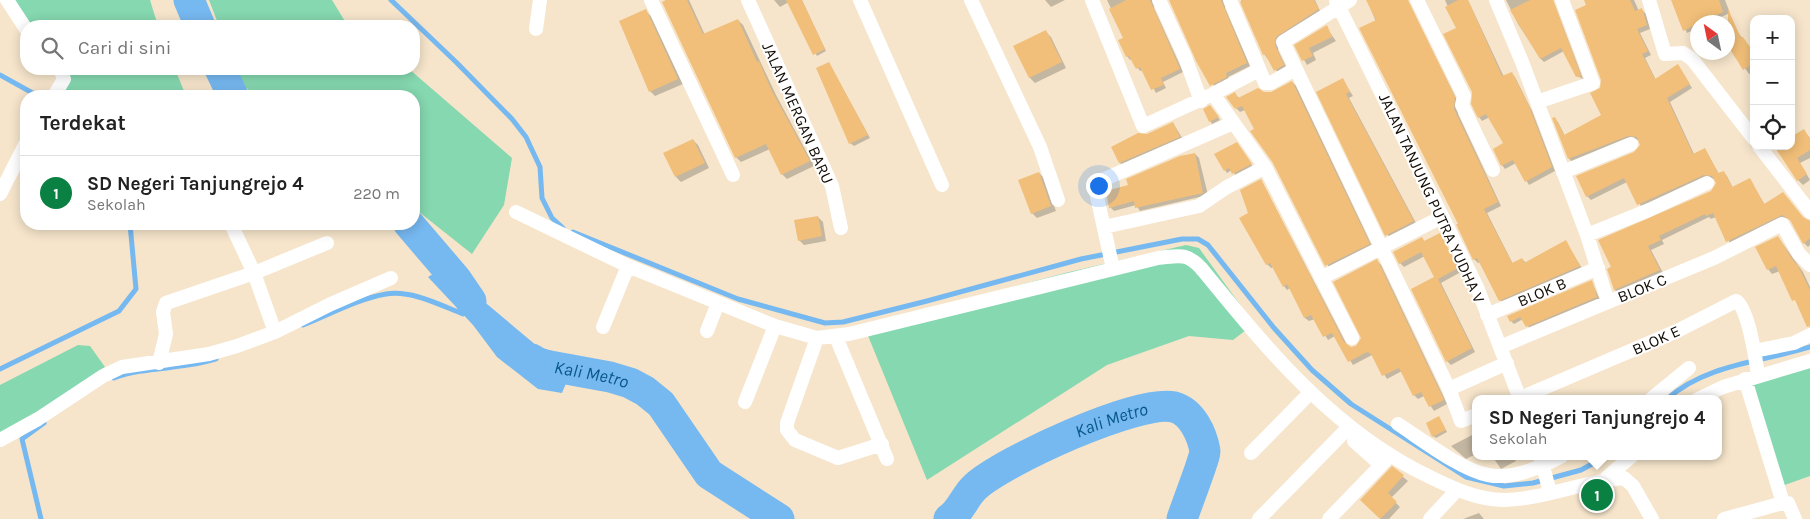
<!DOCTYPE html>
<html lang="id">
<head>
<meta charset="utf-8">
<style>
  :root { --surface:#fff; --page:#f2f2f2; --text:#222; --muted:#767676; --line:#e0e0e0; --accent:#0b8043 }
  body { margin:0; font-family:Karla,sans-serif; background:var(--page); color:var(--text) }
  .controls { position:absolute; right:15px; top:15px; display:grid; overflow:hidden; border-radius:10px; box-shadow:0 2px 12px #0003 }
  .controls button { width:45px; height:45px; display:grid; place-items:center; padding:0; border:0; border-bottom:1px solid var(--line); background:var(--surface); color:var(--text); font:25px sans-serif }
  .compass { position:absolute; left:1690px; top:15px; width:45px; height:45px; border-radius:50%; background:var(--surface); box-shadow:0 2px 12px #0003; rotate:327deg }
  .you { position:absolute; left:1098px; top:185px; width:18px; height:18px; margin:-12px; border:4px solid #fff; border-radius:50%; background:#1a73e8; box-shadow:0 0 0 8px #1a73e833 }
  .badge { display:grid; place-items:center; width:32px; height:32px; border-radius:50%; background:var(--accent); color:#fff; font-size:16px; font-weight:700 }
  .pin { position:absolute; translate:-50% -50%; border:2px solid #fff; box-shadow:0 1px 5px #0006 }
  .popup { position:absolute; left:1472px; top:395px; width:250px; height:65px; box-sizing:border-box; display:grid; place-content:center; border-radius:10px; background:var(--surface); filter:drop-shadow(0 1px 4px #0005); font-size:16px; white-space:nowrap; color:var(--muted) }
  .popup b { font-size:19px; color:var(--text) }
  .popup::after { content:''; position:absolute; left:50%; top:100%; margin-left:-10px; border:10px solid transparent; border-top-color:var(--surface) }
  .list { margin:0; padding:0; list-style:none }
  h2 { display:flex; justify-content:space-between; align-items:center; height:65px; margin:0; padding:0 20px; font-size:21px }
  h2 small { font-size:16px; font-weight:400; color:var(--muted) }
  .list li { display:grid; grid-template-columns:32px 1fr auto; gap:15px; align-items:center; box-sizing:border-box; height:75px; padding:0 20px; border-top:1px solid var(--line) }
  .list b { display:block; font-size:19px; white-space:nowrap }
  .list p { margin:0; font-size:16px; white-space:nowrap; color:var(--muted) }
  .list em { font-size:16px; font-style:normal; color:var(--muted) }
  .icon { flex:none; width:28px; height:28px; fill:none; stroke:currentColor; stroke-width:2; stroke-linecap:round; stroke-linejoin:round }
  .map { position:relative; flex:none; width:1810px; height:519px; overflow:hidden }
  .search { position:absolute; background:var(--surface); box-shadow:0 2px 12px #0003; left:20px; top:20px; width:400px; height:55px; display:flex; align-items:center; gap:12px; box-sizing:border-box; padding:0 18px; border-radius:20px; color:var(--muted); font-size:19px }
  .panel { position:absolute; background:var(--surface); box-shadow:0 2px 12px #0003; left:20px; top:90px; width:400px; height:140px; border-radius:20px }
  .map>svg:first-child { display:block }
  .green { fill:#85d8b0 }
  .water { fill:#76b8f0 }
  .shadow { fill:#0003 }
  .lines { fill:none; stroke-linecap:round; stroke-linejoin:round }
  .stream { stroke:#76b8f0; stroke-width:5 }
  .river { stroke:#76b8f0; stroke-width:31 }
  .building { fill:#f1bf79 }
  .minor { stroke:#fff; stroke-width:14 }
  .labels { text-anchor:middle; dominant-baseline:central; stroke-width:4; stroke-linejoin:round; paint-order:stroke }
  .street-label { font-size:16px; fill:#120c05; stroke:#fff }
  .water-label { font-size:18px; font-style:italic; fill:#08588a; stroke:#fff }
</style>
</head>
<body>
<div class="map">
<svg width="1810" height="519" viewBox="0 0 1810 519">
  <rect width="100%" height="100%" fill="#f6e5cb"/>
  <path class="green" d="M12,0h138l8,26h-128z
    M209,0h123l14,23 5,3h-132z
    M66,69h109l11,27h-122l-4,-3z
    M235,69h174l103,89 -8,47 -32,49 -58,-46v-112h-159l-15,-14z
    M1186,245l13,3 55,76 -21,16 -44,-4 -82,29 -180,115 -63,-154 205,-54z
    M78,345l12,1 15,21 -33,22 -28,22 -44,24v-50z
    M1810,366v110l-28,10 -30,-102z"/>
  <path class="water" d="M450,264l25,30 62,52 39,13 -14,34 -24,-4 -41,-32 -24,-32 -45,-48z"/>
  <path class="shadow" d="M666,0h23l16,35 33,-15 5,5 33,70 38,71 -27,13 -5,-5 -12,-25 -29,13 -5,-5 -73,-155z
    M774,0h28l24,51 -9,5 -28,-54 -9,5z
    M1045,0h20l-14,7z
    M1107,0h48l-1,8 29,64 -20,10 3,6 -10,5 -13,-23 -3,1 -8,-12 -2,1 -3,-4 -2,-18z
    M1170,0h56l-1,8 25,58 -22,11 2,3 -15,8z
    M1241,0h74l6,13 -42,28 -1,9 9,19 -8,5 -15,-20z
    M1367,0h40l51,102v12l43,92 -14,7 26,51 9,-5 4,4 40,-21 17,28 -79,34 -4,-4 -19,-38 -3,1 -4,-4z
    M1445,0h23l36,77 7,-4 4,4 17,34 23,60 -26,14 -13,-22 -11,6 -3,-4 3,-21 -15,-27 -8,4 -3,-4 -22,-89z
    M1506,0h47l30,79 -6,-3 -13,-25 -20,11 -3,-3 -23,-35z
    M1585,0h49l5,11 3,-1 4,4 4,15 -10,4 11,22 -6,3 11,22 22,-14 14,22 -22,14 24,52 11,-5 14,25 4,-2 4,4 6,12 17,-8 15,25 45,16v24l-2,2 -4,-4 -12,-22 -5,-3 -56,27 -15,-28 -5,2 -2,-2 -47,23 2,4 -13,6 12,23 -45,20 -3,-3 -7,-21 103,-77 5,-4v-9l-8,-1 -66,30 -15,-26 -36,18 -4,-4 48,-43 6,-8 -2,-5 -6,-1 -59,24 -4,-3 -16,-41 4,3 7,14 38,-20 -1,-36z
    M1673,0h52l5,13 -20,9h-12v6l-11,5z
    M645,11l6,5 32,68 -28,12 -5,-5z
    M1326,27l10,14 -23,12 3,7 -9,5 -11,-19z
    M1736,30l18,23v18l-5,3 -21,-30v-9z
    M1046,32l5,5 15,31 -31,15 -5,-5 -15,-31z
    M829,63l41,75 -16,8 -4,-3z
    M1343,80l10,16 -4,2 68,127 -27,14 -72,-147z
    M1292,82l4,4 77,162 -43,21 -85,-159 -5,2 -4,-4 -1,-14 4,4 33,-5z
    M1212,109l8,11 -8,4 -8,-14z
    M1173,123l11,18 -60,26 -4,-4 27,-28z
    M1804,131l6,7v20l-10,5 10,17 -7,5 -5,-5 -7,-34z
    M693,140l5,5 11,23 -28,14 -5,-5z
    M1239,146l14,21 -17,9 -4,-6 -5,3 -2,-3z
    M1195,154l4,4 9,37 -68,16 -4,-6 -22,6 -4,-4 20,-21z
    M1039,173l5,5 12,33 -19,7 -5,-5z
    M1261,180l86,165 4,3 9,-4 17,-83 4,4 66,139 -13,7 -10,-15 -6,3 -4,-4 -12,-24 -15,8 -15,-24 -19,10 -18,-29 -7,4 -13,-21 -6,2 -4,-3 -15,-30 -3,2 -3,-4 -10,-19 -3,1 -4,-4 -17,-50z
    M818,217l5,5 3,19 -22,4 -5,-5z
    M1440,234l21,38 -20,11 34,69 -24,13 -4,-4 -11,-83 -11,-22 -21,11 -4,-4 22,-25 3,4z
    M1778,237l25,35 7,15v40l-30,-56 -8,3 -4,-5z
    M1592,282l8,18 -70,29 -7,-10 -9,5 -3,-3z
    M1439,417l8,15 -11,6 -3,-2z
    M1476,433v21l-10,5 -15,-13z
    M1492,456h21l3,5 -15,8z
    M1392,468l16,13 -17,17 9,9 -11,12h-8l-20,-19z
    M1479,513l5,6h-21z"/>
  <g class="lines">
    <path class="stream" d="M391,0l65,62 56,57 14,18 14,30 2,31 10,20 11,10
      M0,75l38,21
      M169,224l6,3 4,-3
      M573,232l165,67 87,24 18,-1 84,-21 154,-42 101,-20h16l10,6 66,83 38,42 39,34 115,73 38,9 29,-3 48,-13 26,-14
      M303,325c26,-10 54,-26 83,-31 26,-4 54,11 77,20l5,-5
      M0,369l119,-58 17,-22 -6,-65
      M114,378c32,-12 69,-8 102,-19
      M1667,399c39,-35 95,-37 143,-52
      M41,519l-19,-80 22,-16"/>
    <g class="river">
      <path d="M189,0l11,26"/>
      <path d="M220,69l13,27"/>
      <path d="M409,224l47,55 15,22"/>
      <path id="s1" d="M532,359l7,5 71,13 20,6 15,8 16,13 48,70 70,45"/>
      <path id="s2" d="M949,519c12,-8 16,-23 26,-32 28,-26 163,-88 199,-80 18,5 28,27 31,44 1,4 -20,58 -23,68"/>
    </g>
  </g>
  <path class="building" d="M667,0h20l16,34 35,-15 19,43 2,-1 12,28 39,72 -29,14 -15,-31 -31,14 -73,-156z
    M786,0h16l23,49 -12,6z
    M1126,0h24l30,69 -19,9 3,7 -13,5 -11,-23 -4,2 -7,-13 -3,1 -8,-17 5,-2 -14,-29z
    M1169,0h52l26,63 -21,10 1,4 -17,9 -14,-25z
    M1243,0h71l5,9 -43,28 -1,8 9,20 -10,6 -9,-17 -2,1 -23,-53z
    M1366,0h42l47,97 -1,12 44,93 -14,7 28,54 10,-5 2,5 42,-23 14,26 -81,35 -22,-43 -4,2 -17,-36h2l-99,-196 17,-8z
    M1458,0h10l34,76 10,-4 17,34 23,61 -27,15 -12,-22 -12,6 -8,-17 10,-6 -17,-29 -8,4 -7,-14 1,-12 -29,-58 13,-6 -11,-21z
    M1530,0h23l28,76 -5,1 -15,-29 -21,11 -30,-49z
    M1584,0h46l5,11 7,-3 5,17 -10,4 11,22 -6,3 13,25 23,-15 12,20 -23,14 26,56 12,-6 13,25 6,-2 8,16 18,-9 14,26 19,-12 20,25 7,4v17l-7,6 -13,-24 -8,-5 -56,27 -13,-29 -7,3 -1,-2 -46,22 2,4 -13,6 12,24 -46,20 -7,-21 4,-2 -13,-27 113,-49 5,-8 -4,-7 -8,-1 -67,30 -13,-27 -38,19 -10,-21 58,-24 6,-7 -3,-8 -9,-1 -60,23 -16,-41 3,-1 9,18 37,-20 -11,-22 10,-5 1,-8 -26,-70 11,-5z
    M1671,0h48l4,12 -40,19z
    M646,9l32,70 -29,13 -30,-71z
    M1728,9l13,29 2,-1 11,16v10l-11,7 -15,-24z
    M1327,25l5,12 -23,11 4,8 -11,5 -8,-16z
    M1046,30l16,32 -33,16 -16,-32z
    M829,62l39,73 -19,9 -33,-76z
    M1343,78l7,14 -4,2 68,127 -29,15 -69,-144z
    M1292,81l78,163 -45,22 -52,-103 -23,-32 4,-2 -12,-23 -7,3 -9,-12 9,-5 3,6 20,-10 6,4h7z
    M1210,105l9,12 -10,5 -6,-13z
    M1173,122l7,15 -61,26 -8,-16 27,-14 9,1z
    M1804,129l6,10v11l-13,8 10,16 -10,7 -23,-35h17v-9z
    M693,139l12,24 -30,14 -12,-24z
    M1237,142l15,22 -20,10 -3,-6 -5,3 -10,-17z
    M1195,153l8,40 -68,15 -1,-7 -25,7 -3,-17 22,-6 -2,-6 54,-23z
    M1039,172l12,34 -20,8 -13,-34z
    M1261,179l83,163 7,5 5,-1 5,-8 -28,-56 44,-23 67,141 -15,7 -8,-15 -8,4 -14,-28 -17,8 -11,-22 -4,-2 -19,10 -16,-29 -9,4 -12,-22 -7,3 -17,-34 -4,3 -13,-24 -4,2 -27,-47 9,-5 -8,-23z
    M818,216l4,20 -24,5 -4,-21z
    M1440,233l18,35 -20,11 34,69 -26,14 -35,-73 23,-12 -13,-25 -22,12 -6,-12 29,-15 2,4z
    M1778,236l14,23 6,7 12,24v36l-3,1 -12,-27 -3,1 -16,-35 -9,4 -12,-23z
    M1592,280l5,17 -71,30 -6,-10 -10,5 -3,-6z
    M1439,416l7,14 -14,7 -6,-14z
    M1392,466l12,9 -16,18 9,9 -17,17 -20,-19z"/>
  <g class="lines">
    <path class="minor" d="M7,0l19,29
      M651,0l82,175
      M748,0l84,186 9,42
      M860,0l82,185
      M971,0l69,147 18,53
      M1092,0l51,126 70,-32 52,73 87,171
      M1159,0l26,57 16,44
      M1230,0l35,83h6l24,-14
      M1350,0l-67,42 166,347 58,-26
      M1417,0l47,96 -2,9 31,65
      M1496,0l26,62 65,173 62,-25 58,-27
      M1649,0l16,54 18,-1 9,6 62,80
      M1336,1l141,286 43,112
      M536,29l4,-29
      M1213,94l46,-24
      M54,96l10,-17 -4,-10
      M1537,102l56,-19 -31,-83
      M1759,146l51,66
      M1563,172l68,-28
      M0,194l26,-51
      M516,212l112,54 147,60 42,12 32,-4 309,-76c21,-2 28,-6 43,10 67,82 133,164 231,210 23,11 46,22 72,22 41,-1 80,-19 120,-22l9,8 19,33
      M231,224l23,49 21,59
      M1104,227l95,-21 28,-19 38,-20
      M1587,235l21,67
      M1113,269l-17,-77 4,-11 133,-58
      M1321,278l121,-61
      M1487,315l111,-47
      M603,327l25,-61
      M707,331l11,-28
      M836,337l51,122
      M817,338l-30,85v7l8,10 43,18 44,-14
      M1500,347l214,-89 68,-34 17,30 11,11
      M1754,351l40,-8 16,-8
      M159,363l7,-29 -3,-22 3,-9 88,-30 73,-30
      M1745,379l38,124
      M1449,389l12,32 15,-6
      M1518,399l159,-68 59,-30c12,5 20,60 22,75
      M1651,399l38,-31
      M1698,399l25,-12 87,-26
      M745,402l30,-76
      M1398,424c23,15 63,46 90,51 25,5 53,-8 74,-19
      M0,440l38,-21 65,-43 19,-9 87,-13 28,-8 38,-14 56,-28 60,-26
      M1354,441l27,24
      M1251,453l59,-60
      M1540,456l10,36
      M1606,478l26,-22
      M1259,519l85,-87
      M1329,519l57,-59
      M1430,519l27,-29
      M1724,519l59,-16h5l7,16"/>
  </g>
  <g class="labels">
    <g class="street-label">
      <text transform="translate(798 113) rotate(66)">JALAN MERGAN BARU</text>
      <text transform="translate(1432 198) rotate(65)">JALAN TANJUNG PUTRA YUDHA V</text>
      <text transform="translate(1642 288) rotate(-22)">BLOK C</text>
      <text transform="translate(1542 292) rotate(-23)">BLOK B</text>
      <text transform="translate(1656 340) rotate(-24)">BLOK E</text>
    </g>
    <g class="water-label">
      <text stroke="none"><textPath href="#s1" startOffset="62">Kali Metro</textPath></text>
      <text stroke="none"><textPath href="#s2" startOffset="194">Kali Metro</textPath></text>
    </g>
  </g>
</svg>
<div class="controls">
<button>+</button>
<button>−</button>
<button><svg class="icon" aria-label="locate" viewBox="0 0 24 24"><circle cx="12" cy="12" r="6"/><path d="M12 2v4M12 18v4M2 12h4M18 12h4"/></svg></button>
</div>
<svg class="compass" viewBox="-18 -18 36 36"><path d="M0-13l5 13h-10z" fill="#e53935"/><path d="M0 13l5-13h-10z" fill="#767676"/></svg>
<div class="you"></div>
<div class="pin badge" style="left:1597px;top:495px">1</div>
<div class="popup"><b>SD Negeri Tanjungrejo 4</b>Sekolah</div>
<div class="search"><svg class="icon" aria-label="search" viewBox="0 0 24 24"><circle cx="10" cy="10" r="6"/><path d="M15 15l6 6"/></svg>Cari di sini</div>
<section class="panel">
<h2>Terdekat<small></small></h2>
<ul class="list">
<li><span class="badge">1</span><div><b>SD Negeri Tanjungrejo 4</b><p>Sekolah</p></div><em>220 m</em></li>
</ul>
</section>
</div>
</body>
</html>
